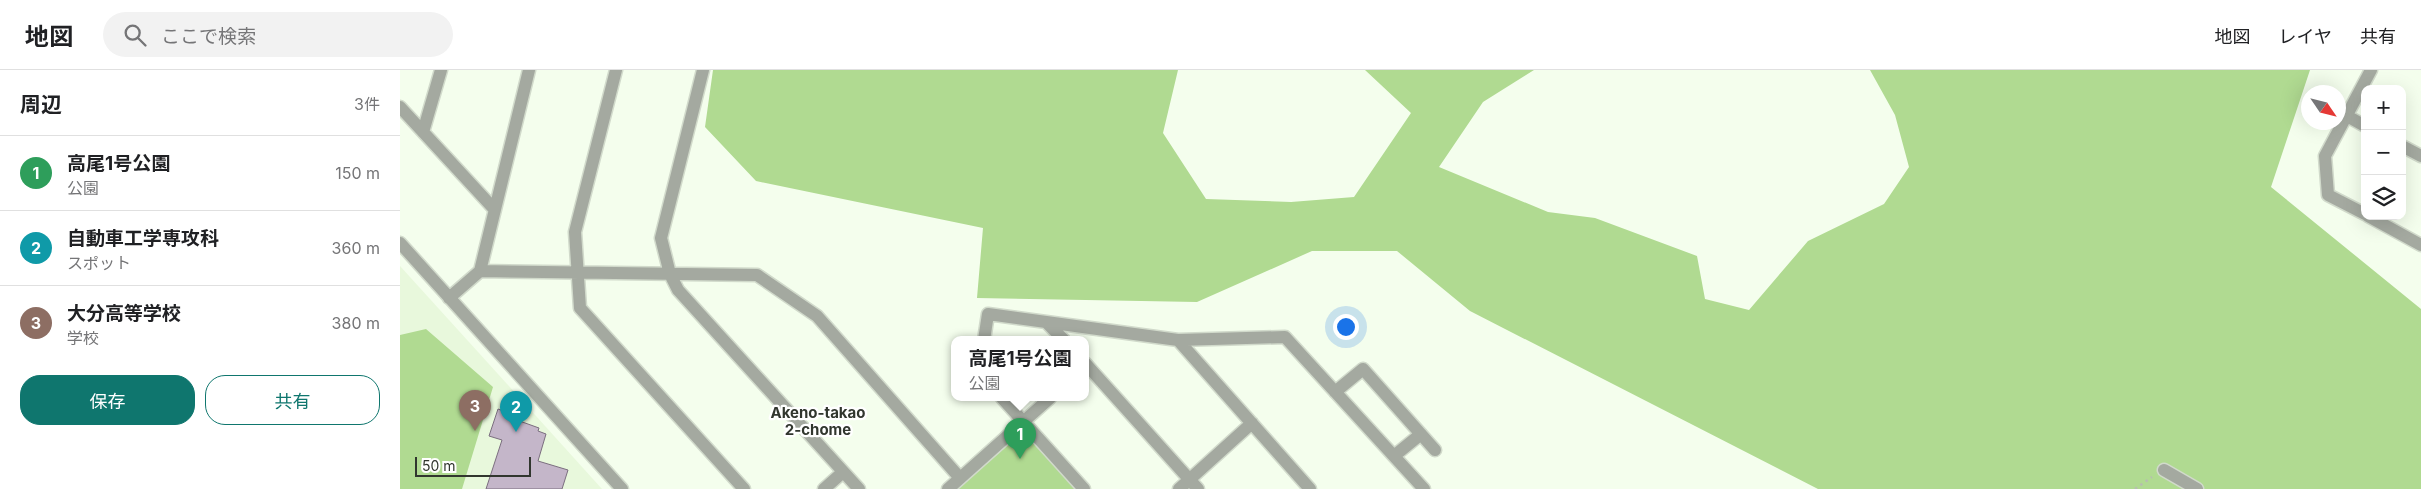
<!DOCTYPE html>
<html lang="ja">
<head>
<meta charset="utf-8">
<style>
  :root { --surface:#fff; --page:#f2f2f2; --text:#202124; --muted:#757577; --line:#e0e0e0; --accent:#0f766e }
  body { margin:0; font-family:Inter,"Noto Sans JP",sans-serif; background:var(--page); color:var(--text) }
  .controls { position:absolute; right:15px; top:15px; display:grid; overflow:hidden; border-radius:10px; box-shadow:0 5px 20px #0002 }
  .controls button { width:45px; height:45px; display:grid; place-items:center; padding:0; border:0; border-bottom:1px solid var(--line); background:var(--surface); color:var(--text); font:25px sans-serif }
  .compass { position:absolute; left:1901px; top:15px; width:45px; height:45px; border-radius:50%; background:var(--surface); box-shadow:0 5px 20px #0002; rotate:125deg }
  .scale { position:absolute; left:15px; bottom:12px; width:116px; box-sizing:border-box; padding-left:5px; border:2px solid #31362e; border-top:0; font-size:14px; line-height:18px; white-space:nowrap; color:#31362e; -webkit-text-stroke:4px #fff; paint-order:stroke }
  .you { position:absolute; left:945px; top:256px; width:18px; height:18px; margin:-12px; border:4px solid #fff; border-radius:50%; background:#1a73e8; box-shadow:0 0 0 8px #1a73e833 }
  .badge { display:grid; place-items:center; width:32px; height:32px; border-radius:50%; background:var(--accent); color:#fff; font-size:16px; font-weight:700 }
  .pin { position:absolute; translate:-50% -41px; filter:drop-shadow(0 1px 2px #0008) }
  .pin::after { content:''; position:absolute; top:26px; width:18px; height:15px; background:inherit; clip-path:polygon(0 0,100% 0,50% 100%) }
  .popup { position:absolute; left:551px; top:266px; width:138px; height:65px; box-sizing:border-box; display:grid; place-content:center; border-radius:10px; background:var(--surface); filter:drop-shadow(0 1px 4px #0005); font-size:16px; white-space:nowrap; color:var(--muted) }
  .popup b { font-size:19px; color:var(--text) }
  .popup::after { content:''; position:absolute; left:50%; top:100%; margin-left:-10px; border:10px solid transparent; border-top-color:var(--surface) }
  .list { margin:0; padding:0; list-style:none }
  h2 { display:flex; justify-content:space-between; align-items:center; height:65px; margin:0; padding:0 20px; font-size:21px }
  h2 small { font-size:16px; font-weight:400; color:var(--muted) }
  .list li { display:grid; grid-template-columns:32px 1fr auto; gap:15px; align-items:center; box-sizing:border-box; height:75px; padding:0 20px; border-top:1px solid var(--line) }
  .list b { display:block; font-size:19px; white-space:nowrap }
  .list p { margin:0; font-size:16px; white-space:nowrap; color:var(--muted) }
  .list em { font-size:16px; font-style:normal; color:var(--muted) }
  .actions { display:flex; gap:10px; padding:15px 20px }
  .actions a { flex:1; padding:11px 0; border:1px solid var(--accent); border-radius:20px; text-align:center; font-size:18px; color:var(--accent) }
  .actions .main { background:var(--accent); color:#fff }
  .icon { flex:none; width:28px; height:28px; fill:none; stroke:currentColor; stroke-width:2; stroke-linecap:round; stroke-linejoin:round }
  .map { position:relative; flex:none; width:2021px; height:419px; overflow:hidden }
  header { display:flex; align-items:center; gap:30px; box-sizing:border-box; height:70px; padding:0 25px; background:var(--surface); border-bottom:1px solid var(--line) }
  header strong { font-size:24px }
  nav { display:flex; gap:28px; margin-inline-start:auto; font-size:18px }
  .search { width:350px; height:45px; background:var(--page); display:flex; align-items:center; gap:12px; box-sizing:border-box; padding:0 18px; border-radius:28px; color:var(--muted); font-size:19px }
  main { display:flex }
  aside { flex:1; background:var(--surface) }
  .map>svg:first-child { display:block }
  .built { fill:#e8f8dc }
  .green { fill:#b0da91 }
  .building { fill:#c4b6c9; stroke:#7b6e7f }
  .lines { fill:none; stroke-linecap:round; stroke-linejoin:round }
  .minor-casing { stroke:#d1dacb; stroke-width:15 }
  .path { stroke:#b6beb0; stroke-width:2.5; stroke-dasharray:2.5 4; stroke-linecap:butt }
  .minor { stroke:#a4a9a0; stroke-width:12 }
  .labels { text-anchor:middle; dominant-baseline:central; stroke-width:4.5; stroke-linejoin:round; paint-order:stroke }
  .neighbourhood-label { font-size:15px; font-weight:bold; fill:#31362e; stroke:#fff }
</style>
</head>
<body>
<header>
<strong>地図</strong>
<div class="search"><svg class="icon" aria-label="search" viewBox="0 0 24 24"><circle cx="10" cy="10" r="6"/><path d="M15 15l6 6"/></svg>ここで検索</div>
<nav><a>地図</a><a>レイヤ</a><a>共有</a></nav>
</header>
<main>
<aside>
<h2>周辺<small>3件</small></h2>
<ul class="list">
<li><span class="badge" style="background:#2e9e5b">1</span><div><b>高尾1号公園</b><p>公園</p></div><em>150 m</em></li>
<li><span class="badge" style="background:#0f9aa8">2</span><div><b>自動車工学専攻科</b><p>スポット</p></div><em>360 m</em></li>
<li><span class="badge" style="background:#8d6e63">3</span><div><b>大分高等学校</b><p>学校</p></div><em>380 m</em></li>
</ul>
<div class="actions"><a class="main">保存</a><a>共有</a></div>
</aside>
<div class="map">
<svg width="2021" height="419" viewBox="0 0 2021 419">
  <rect width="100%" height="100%" fill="#f4feed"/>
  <path class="built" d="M0,196l98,108 104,115h-202z"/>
  <path class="green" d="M313,0h465l-15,63 43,66 85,3 63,-5 57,-84 -46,-43h169l-51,32 -44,65 109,45 47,6 102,38 8,43 44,11 59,-69 76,-37 25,-37 -14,-52 -25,-45h440l-39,117 150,122v180h-603l-348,-178 -73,-60h-85l-115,51 -220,-4 6,-70 -227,-47 -51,-54z
    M26,259l67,58 -31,102h-62v-154z
    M619,365h7l50,54h-118z"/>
  <path class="building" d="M98,339l17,6 -1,4 25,9 -1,3 8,3 -8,27 30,9 -6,19h-76l16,-49 -13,-4z"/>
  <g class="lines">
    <defs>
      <path id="minor" d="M216,0l-41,162 5,76 164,181
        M303,0l-42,168 9,36 8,16 181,199
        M0,37l95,103
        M1947,46l18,10
        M23,62l18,-62
        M2002,76l19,10
        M1965,144l-37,-19 -3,-39 46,-86
        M1968,146l53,29
        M0,173l222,246
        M80,201l277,4 60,41 143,162
        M49,228l31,-27 49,-201
        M646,252l18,18
        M584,270l4,-26 190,26 107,-3 139,152
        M778,270l132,149
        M685,293l113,126
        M935,322l28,-23 72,81
        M602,328l82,91
        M994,386l27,-22
        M1764,400l33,19
        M424,419l19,-17
        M548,419l102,-91
        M779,419l73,-66"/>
    </defs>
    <use href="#minor" class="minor-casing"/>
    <path class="path" d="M1735,419l17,-12"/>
    <use href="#minor" class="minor"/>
  </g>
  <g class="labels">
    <g class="neighbourhood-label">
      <text x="418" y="342">Akeno-takao<tspan x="418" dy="17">2-chome</tspan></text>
    </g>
  </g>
</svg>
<div class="controls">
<button>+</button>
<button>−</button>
<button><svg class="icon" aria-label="layers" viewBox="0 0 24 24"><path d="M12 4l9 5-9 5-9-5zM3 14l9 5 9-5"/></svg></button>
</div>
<svg class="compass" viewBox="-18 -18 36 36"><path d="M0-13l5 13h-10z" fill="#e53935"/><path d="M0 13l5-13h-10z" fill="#757577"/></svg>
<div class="scale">50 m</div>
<div class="you"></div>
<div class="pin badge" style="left:620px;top:389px;background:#2e9e5b">1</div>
<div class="popup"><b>高尾1号公園</b>公園</div>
<div class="pin badge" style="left:116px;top:362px;background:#0f9aa8">2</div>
<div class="pin badge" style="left:75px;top:361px;background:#8d6e63">3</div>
</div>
</main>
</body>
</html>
